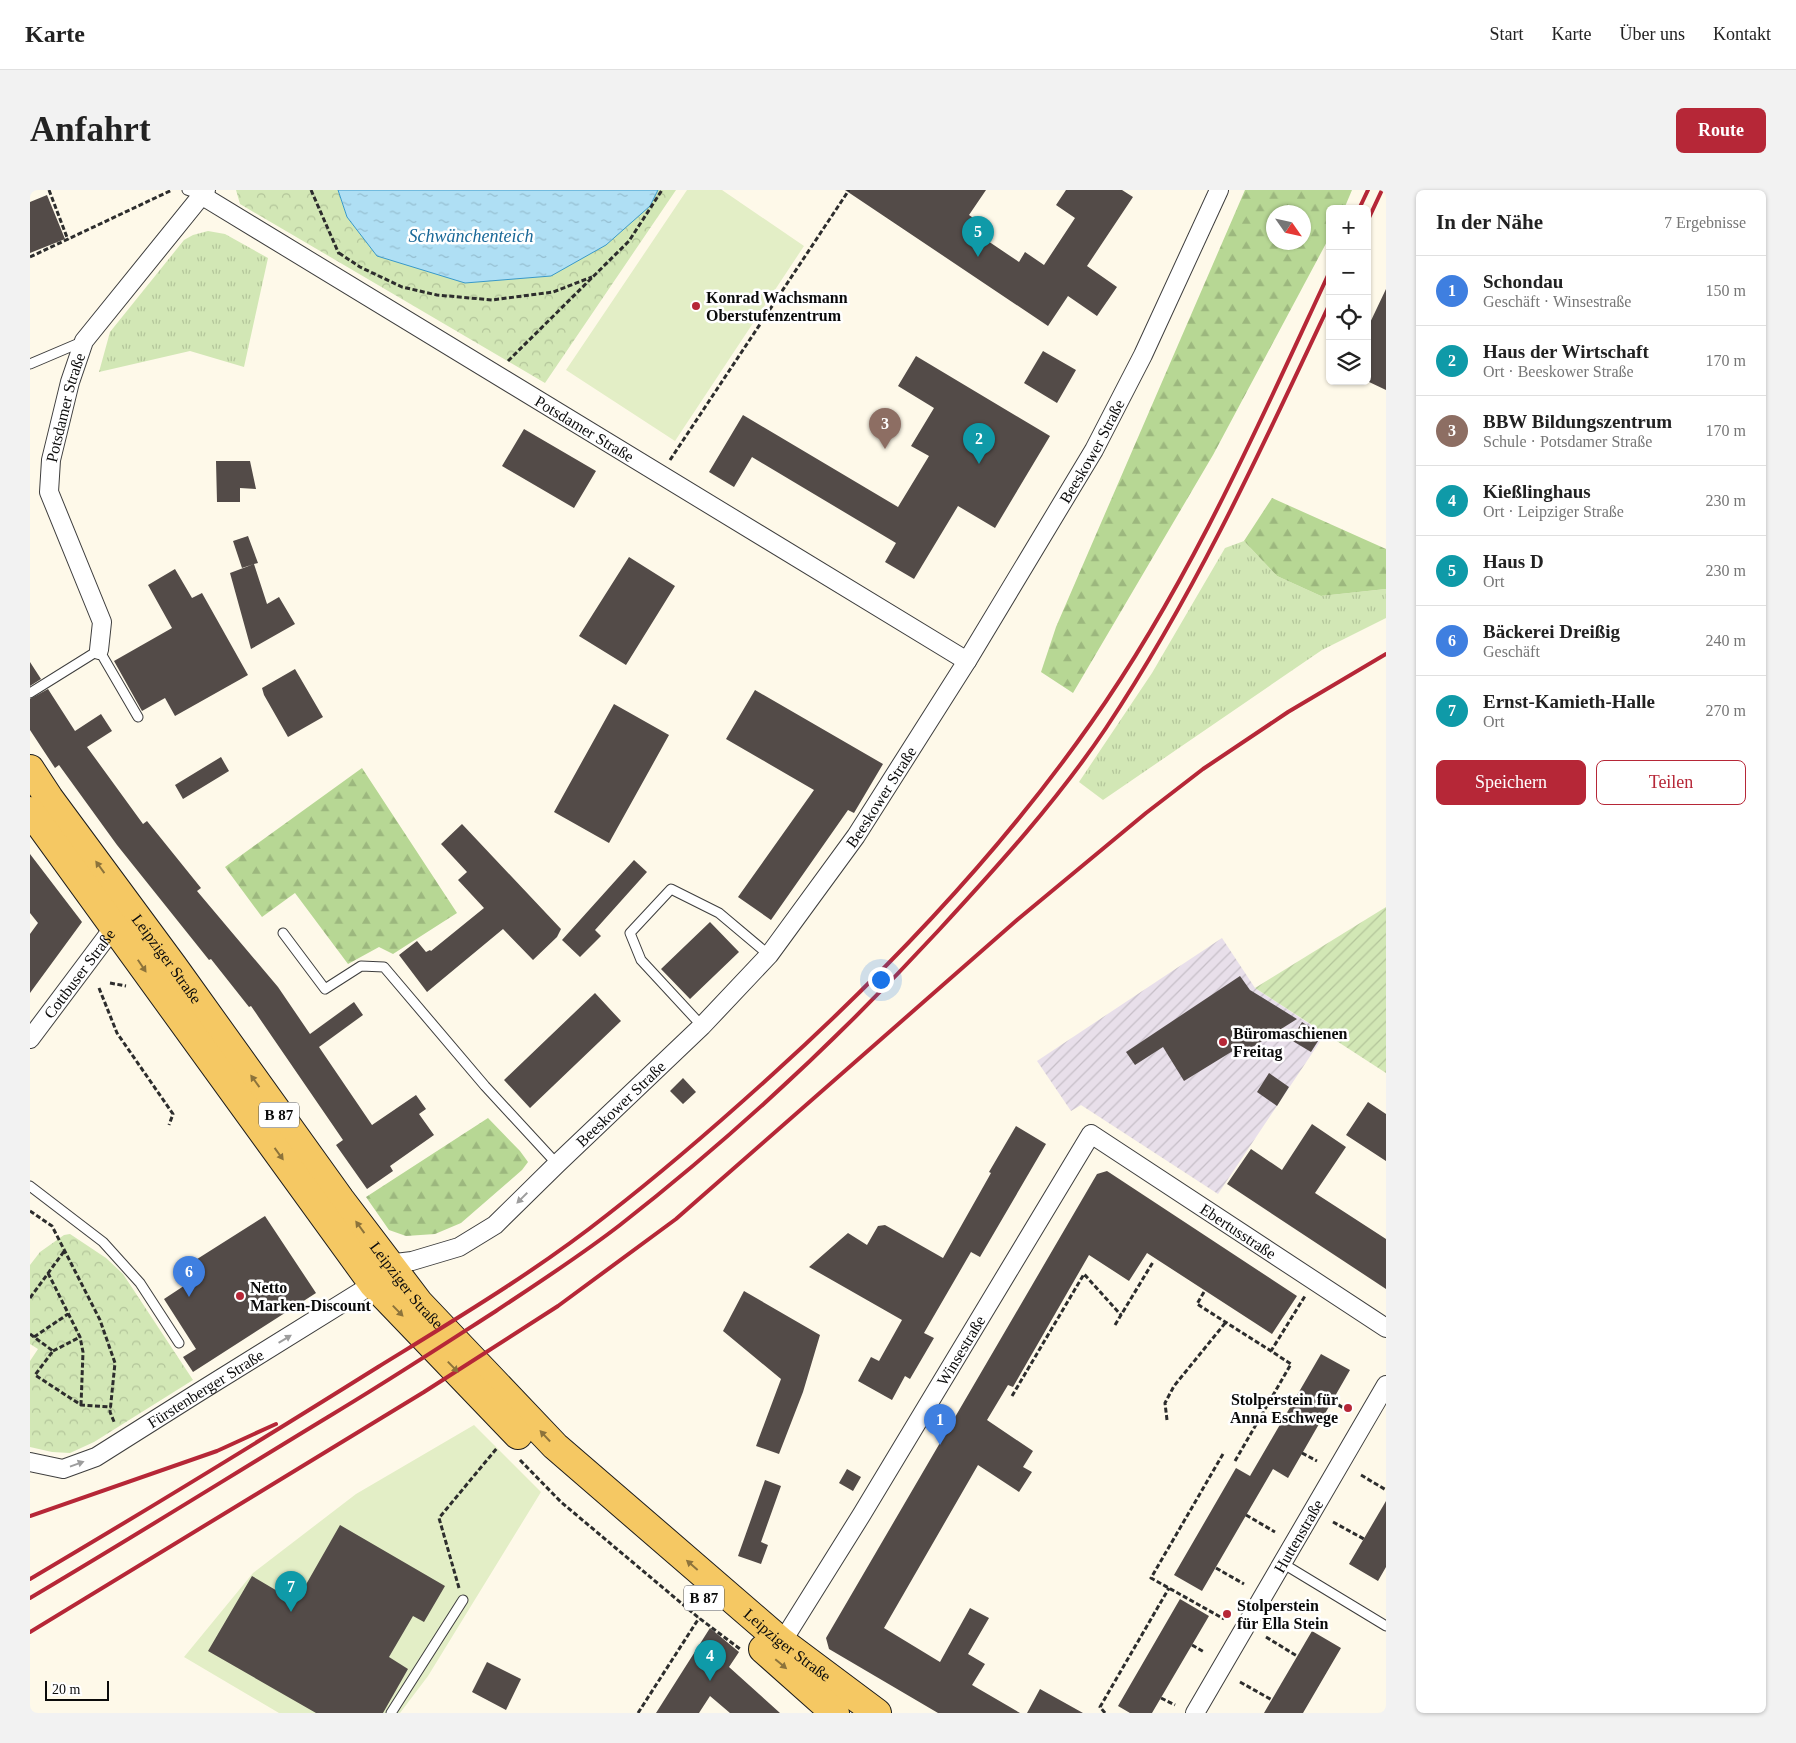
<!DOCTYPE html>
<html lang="de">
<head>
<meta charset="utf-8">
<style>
  :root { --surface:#fff; --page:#f2f2f2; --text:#222; --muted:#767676; --line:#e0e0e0; --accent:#b62737 }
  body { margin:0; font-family:Georgia,serif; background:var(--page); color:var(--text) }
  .controls { position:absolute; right:15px; top:15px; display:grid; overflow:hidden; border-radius:8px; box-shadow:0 1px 4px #0004 }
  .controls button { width:45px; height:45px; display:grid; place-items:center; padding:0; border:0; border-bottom:1px solid var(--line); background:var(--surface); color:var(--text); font:25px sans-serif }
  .compass { position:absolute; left:1236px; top:15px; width:45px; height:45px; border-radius:50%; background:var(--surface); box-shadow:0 1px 4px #0004; rotate:124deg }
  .scale { position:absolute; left:15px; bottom:12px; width:64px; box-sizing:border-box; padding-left:5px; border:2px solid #0b0b0b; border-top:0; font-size:14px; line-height:18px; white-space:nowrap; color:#0b0b0b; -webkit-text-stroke:4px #fff; paint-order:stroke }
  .you { position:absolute; left:850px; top:789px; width:18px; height:18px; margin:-12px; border:4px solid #fff; border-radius:50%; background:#1a73e8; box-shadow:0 0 0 8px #1a73e833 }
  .badge { display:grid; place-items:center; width:32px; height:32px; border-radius:50%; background:var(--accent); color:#fff; font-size:16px; font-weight:700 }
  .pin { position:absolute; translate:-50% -41px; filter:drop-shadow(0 1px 2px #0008) }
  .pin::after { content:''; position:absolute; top:26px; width:18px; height:15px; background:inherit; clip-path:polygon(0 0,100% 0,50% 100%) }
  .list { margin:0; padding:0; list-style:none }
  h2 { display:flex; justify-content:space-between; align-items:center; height:65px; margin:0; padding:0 20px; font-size:21px }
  h2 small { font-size:16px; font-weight:400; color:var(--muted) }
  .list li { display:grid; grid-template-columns:32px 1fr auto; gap:15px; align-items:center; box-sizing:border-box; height:70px; padding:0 20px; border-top:1px solid var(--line) }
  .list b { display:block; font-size:19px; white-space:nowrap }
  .list p { margin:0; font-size:16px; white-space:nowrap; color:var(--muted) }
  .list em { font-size:16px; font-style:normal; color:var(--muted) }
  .actions { display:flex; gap:10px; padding:15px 20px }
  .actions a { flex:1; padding:11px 0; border:1px solid var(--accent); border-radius:8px; text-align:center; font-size:18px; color:var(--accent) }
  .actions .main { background:var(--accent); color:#fff }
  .icon { flex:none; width:28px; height:28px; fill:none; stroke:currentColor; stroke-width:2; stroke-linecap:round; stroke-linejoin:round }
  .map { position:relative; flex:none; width:1356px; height:1523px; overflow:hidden; border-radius:8px }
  header { display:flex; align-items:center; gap:30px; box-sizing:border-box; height:70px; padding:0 25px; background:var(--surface); border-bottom:1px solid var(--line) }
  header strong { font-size:24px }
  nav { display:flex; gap:28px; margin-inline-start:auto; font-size:18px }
  .intro { display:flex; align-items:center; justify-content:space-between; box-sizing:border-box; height:120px; padding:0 30px }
  h1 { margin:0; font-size:35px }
  .button { padding:12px 22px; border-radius:8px; background:var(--accent); color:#fff; font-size:18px; font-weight:700 }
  main { display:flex; gap:30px; padding:0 30px }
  aside { flex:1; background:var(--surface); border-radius:8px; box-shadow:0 1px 4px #0004 }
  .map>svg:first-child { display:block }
  .industrial { fill:url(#industrial-furrows) }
  .grass { fill:url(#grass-tufts) }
  .forest { fill:url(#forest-firs); fill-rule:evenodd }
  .park { fill:url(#park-crowns) }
  .garden { fill:url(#garden-furrows) }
  .pitch { fill:#e3eec6 }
  .water { fill:url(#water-ripples); stroke:#3999c9 }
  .building { fill:#534b48 }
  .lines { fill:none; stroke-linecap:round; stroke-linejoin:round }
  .service-casing { stroke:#3e3e3e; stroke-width:11 }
  .minor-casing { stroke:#3e3e3e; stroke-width:20 }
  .primary-casing { stroke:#1c1c1c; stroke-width:30 }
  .path { stroke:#2d2d2d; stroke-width:3; stroke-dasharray:5 2.5; stroke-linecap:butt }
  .service { stroke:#fff; stroke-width:9 }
  .minor { stroke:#fff; stroke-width:18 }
  .primary { stroke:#f5c863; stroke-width:28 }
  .rail { stroke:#b62737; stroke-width:4 }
  .oneway { fill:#8c733b }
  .oneway2 { fill:#9d9d9d }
  .poi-dot { fill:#b62737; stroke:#fff; stroke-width:2 }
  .labels { text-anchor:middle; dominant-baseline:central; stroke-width:5; stroke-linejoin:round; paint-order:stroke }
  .shield { fill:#fff; stroke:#545454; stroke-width:1 }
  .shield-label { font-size:15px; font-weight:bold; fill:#0b0b0b }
  .poi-label { font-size:16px; font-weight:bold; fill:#0b0b0b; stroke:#fff; text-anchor:start }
  .street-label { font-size:16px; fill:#0b0b0b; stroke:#fff }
  .water-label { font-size:18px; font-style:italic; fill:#196898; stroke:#fff }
</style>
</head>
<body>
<header>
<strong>Karte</strong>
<nav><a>Start</a><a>Karte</a><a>Über uns</a><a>Kontakt</a></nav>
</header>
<div class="intro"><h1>Anfahrt</h1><a class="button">Route</a></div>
<main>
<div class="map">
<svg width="1356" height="1523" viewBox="0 0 1356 1523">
  <defs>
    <pattern id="industrial-furrows" width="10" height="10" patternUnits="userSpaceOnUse" patternTransform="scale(1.25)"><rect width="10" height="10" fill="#e8dfea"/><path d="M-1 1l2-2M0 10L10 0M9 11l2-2" fill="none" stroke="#c6bec7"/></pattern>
    <pattern id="grass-tufts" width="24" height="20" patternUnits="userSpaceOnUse" patternTransform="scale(1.25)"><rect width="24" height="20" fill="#d2e7b5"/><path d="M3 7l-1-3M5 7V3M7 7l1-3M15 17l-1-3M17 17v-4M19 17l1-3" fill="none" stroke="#b3c59a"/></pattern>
    <pattern id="forest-firs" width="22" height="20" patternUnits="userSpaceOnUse" patternTransform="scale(1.25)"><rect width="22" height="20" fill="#b7d794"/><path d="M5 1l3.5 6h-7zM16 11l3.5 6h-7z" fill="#9cb77e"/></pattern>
    <pattern id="park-crowns" width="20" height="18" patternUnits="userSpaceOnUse" patternTransform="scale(1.25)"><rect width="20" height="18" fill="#d2e7b5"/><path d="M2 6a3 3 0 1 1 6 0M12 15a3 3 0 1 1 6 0" fill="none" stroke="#b3c59a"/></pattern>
    <pattern id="garden-furrows" width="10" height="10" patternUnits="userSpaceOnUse" patternTransform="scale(1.25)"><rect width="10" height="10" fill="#d2e7b5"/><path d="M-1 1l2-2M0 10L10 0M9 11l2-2" fill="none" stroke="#b3c59a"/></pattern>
    <pattern id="water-ripples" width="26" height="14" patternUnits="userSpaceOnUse" patternTransform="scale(1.25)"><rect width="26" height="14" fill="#afdff4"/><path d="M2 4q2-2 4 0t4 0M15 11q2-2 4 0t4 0" fill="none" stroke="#95bed0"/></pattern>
  </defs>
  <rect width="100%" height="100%" fill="#fef9e9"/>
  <path class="industrial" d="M1192,748l33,50 70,46 -107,160 -137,-89 -10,6 -34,-50z"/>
  <path class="grass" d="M178,41l17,3 43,24 -24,109 -54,-16 -91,21 11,-40 74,-92 9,-5z
    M1214,351l33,35 44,20 65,-7v29l-64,32 -219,150 -24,-18 73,-109 73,-125z"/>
  <path class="forest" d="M1215,0h107l-8,19h-14v27l-117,219 -140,238 -32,-21 15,-45zM1274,22v30h-30v-30z
    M1242,308l114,51v40l-65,7 -44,-20 -33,-35z
    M332,578l95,145 -64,41 -14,-7 -31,17 -53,-71 -33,24 -37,-50z
    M458,928l32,33 8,11 -6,8 -61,53 -26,11 -29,2 -17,-6 -23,-33z"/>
  <path class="park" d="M206,0h102l9,27 303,-11 8,-16h18l-131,193 -305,-179z
    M40,1044l36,24 17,16 70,106 -99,62 -24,11 -18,-1 -22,-5v-86l8,-12 -8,-5v-79l10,-13 24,-17z"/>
  <path class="garden" d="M1356,717v166l-131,-85z"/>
  <path class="pitch" d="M657,0h35l82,56 -129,195 -109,-71z
    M444,1235l67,67 -113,184 -28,37h-121l-95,-56 69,-84 103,-79z"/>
  <path class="water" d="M308,0h320l-8,16 -44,39 -55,31 -86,7 -88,-27 -30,-39z"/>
  <path class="building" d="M815,0h141l-17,25 19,13 -6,9 37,25 6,-10 19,13 31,-47 -19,-13 10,-15h56l11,7 -46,69 30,21 -20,29 -29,-20 -20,30z
    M17,5l18,44 -35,14v-51z
    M1356,99v101l-19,-9v-52z
    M1013,161l33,19 -19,33 -33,-20z
    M886,166l134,80 -55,92 -37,-22 -44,73 -29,-17 11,-19 -144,-86 -18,30 -25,-15 34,-57 155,92 31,-51 -18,-10 23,-38 -36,-22z
    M494,239l72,42 -22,37 -72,-42z
    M186,271h34l6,28 -16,-1v14h-23z
    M218,346l10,27 -4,1 13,40 12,-7 16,27 -44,25 -21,-76 24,-9 -12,4 -9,-27z
    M599,367l46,29 -49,79 -47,-29z
    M145,379l17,29 10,-5 46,82 -73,41 -10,-18 -23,13 -28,-50 58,-33 -24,-43z
    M0,472l11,17 -11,7z
    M265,479l28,48 -35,20 -24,-42 -2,-7z
    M18,499l27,42 26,-17 11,17 -25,16 56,77 4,-3 54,67 -4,3 81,96 32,47 44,-32 9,13 -44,32 53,78 44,-30 10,14 -7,5 15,21 -44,31 3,5 -26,18 -31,-44 7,-5 -92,-134 -2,1 -38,-48 -2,1 -92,-115 -58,-80 -4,3 -25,-38v-31z
    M725,500l128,74 -29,49 -6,-3 -77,110 -33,-23 76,-107 -88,-51z
    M584,514l55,31 -60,108 -55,-31z
    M191,567l8,14 -46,28 -8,-14z
    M432,634l99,105 -4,8 -24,23 -30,-31 -76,63 -28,-37 18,-14 9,11 4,-2 1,1 53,-43 -26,-28 9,-8 -26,-28z
    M0,664l52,68 -52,71v-59l8,-11 -8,-10z
    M604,670l13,12 -52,58 6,6 -21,21 -18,-17z
    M680,732l29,30 -49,47 -29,-30z
    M1210,786l10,14 47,29 -57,36 -4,-6 -52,32 -21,-34 -28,18 -9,-13z
    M565,803l26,28 -91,87 -26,-28z
    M1272,832l20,13 -11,17 -20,-12z
    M1239,883l20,14 -12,19 -20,-14z
    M653,888l13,14 -13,12 -13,-13z
    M1338,912l18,12v47l-40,-26z
    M1282,934l34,23 -31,46 71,46v50l-159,-105 24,-35 31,21z
    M986,936l30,18 -66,113 -9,-5 -47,81 10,5 -24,41 -5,-3 -13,24 -34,-19 13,-24 8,4 23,-41 -93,-53 39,-34 19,12 11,-19 7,-1 58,33 48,-85 -2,-1z
    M1077,981l190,125 -25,38 -125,-81 -18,28 -40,-26 -76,132 -5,-2 -21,35 46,31 -10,16 9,5 -13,20 -41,-27 -94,163 56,34 30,-54 19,10 -21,36 17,10 -13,21 48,28h-82l-109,-64 -3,-11 271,-464z
    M235,1026l51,77 -123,79 -10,-15 13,-8 -32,-50 38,-25 -8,-13z
    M714,1101l76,44 -17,57 -24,62 -23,-8 25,-67 -58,-48z
    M1291,1164l29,16 -62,108 -15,-9 -71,122 -28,-16 62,-107 14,8z
    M817,1279l14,8 -8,14 -14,-8z
    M735,1290l16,6 -20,56 7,3 -7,19 -23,-8z
    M1356,1311v66l-8,14 -29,-17z
    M310,1335l105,61 -21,36 -11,-6 -24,41 19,12 -25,44h-67l-108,-62 44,-75 44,26z
    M1150,1409l29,17 -57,97h-22l-12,-7z
    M680,1438l29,24 -10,15 51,46h-50l-20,-17 -11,17h-43z
    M1282,1441l29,17 -38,65h-39z
    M457,1472l34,17 -15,31 -34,-18z
    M1010,1499l43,24h-56z"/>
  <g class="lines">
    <defs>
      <path id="service" d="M157,0l14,5
        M0,174l54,-23
        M0,503l69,-43 39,67
        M253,743l42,56 36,-23 23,1 101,119 72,78
        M672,836l-61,-66 -11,-27 41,-44 48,24 50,42
        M0,996l73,56 37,41 39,60
        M1252,1373l104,63
        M361,1523l72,-113"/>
      <g id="minor">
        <path id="s1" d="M171,5l766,466"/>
        <path id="s2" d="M69,460l3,-28 -53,-130 2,-32 19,-78 14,-41 122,-151"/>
        <path id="s3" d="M0,849l90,-120"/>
        <path id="s4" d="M357,1074l25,-3 47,-14 36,-22 62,-61 145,-138 67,-71 87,-119 111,-175 127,-211 49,-95 76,-165"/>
        <path id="s5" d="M0,1272l33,7 33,-12 103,-65 174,-108"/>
        <path id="s6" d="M752,1452l80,-128 229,-380 295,194"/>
        <path id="s7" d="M1165,1523l191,-328"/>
      </g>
      <g id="primary">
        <path id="s8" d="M0,579l19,29 124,168 167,233 79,104 136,143 227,196 95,71"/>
        <path d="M0,621l343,473 145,151"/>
        <path d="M733,1459l72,64"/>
      </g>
    </defs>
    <use href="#service" class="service-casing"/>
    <use href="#minor" class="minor-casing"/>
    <use href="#primary" class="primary-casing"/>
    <path class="path" d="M19,0l19,50
      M281,0l28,64
      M309,63l21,14 42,20 35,8 55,5 61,-8 39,-15
      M0,67l142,-67
      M478,171l121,-120 33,-51
      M640,270l179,-270
      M80,793l16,3
      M69,798l18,45 56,81 -4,11
      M0,1021l22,15 48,94 15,43 -5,49 5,12
      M18,1083l32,64 3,15 -2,53
      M1174,1102l-7,12 74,47
      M0,1108l35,-48
      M1085,1135l38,-63
      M0,1144l23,17 -18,24 46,30 30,2
      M4,1147l34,-23
      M23,1161l27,-14
      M982,1206l72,-122 37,41
      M1302,1211l15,9
      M1137,1230l-2,-17 9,-17 52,-64
      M1272,1263l15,8
      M1193,1264l-72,124 73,41
      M490,1270l41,42 138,116 41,31
      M1205,1271l56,-97 -20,-13 34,-55
      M1331,1285l25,15
      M1216,1325l29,17
      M1303,1332l31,17
      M1186,1378l28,16
      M429,1398l-20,-70 58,-70
      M1236,1447l31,19
      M1162,1455l12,7
      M1210,1492l32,18
      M1131,1508l14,7
      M608,1523l61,-95
      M1075,1523l-5,-6 69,-119"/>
    <use href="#service" class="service"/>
    <use href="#minor" class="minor"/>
    <use href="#primary" class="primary"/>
    <path class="rail" d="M1329,19l9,-19
      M1337,32l15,-32
      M0,1326l187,-65 59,-27
      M0,1389c117,-69 233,-140 348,-212 78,-48 157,-95 229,-152 58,-45 112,-92 166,-141 117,-106 227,-221 318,-351 98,-139 167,-297 239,-452
      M0,1408c100,-59 199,-121 298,-181 57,-34 112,-70 168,-106 42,-28 84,-55 124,-86 114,-89 220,-188 318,-294 59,-64 119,-130 168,-203 89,-134 156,-280 224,-425
      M0,1442l394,-240 134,-86 118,-87 341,-299 129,-107 57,-44 85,-57 98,-58"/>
  </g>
  <defs><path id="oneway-solid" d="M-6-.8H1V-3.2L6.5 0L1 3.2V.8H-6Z" transform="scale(1.25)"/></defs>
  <g class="oneway">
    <use href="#oneway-solid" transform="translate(70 677) rotate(-126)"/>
    <use href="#oneway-solid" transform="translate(112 776) rotate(56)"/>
    <use href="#oneway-solid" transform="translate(225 891) rotate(-126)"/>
    <use href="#oneway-solid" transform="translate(249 964) rotate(54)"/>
    <use href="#oneway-solid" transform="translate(330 1037) rotate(-126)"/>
    <use href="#oneway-solid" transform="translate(368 1121) rotate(46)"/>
    <use href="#oneway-solid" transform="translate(423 1177) rotate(46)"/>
    <use href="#oneway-solid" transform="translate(515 1246) rotate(-133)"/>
    <use href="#oneway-solid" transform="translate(662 1375) rotate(-139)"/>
    <use href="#oneway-solid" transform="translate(751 1474) rotate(40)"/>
  </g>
  <g class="oneway2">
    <use href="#oneway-solid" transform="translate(492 1008) rotate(135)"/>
    <use href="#oneway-solid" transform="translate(255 1149) rotate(-31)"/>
    <use href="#oneway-solid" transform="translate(47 1274) rotate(-20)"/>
  </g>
  <g class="poi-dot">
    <circle cx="666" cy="116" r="5"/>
    <circle cx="1193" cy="852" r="5"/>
    <circle cx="210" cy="1106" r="5"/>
    <circle cx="1318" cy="1218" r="5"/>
    <circle cx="1197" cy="1424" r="5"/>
  </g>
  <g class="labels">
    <g class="shield">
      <rect x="229" y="912.5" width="40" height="25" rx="4"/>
      <rect x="654" y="1395.5" width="40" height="25" rx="4"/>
    </g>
    <g class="shield-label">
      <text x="249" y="925">B 87</text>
      <text x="674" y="1408">B 87</text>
    </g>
    <g class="poi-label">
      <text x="676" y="107">Konrad Wachsmann<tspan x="676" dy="18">Oberstufenzentrum</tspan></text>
      <text x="1203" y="843">Büromaschienen<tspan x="1203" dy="18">Freitag</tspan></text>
      <text x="220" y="1097">Netto<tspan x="220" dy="18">Marken-Discount</tspan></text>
      <text x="1308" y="1209" text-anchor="end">Stolperstein für<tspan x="1308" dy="18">Anna Eschwege</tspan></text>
      <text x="1207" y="1415">Stolperstein<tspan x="1207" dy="18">für Ella Stein</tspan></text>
    </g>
    <g class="street-label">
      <text stroke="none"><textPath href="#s2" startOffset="255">Potsdamer Straße</textPath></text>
      <text stroke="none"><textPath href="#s1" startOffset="449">Potsdamer Straße</textPath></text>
      <text stroke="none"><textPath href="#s4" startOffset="1100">Beeskower Straße</textPath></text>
      <text stroke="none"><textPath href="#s4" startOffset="695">Beeskower Straße</textPath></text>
      <text stroke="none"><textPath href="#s8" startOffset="234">Leipziger Straße</textPath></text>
      <text stroke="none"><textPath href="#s3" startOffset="82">Cottbuser Straße</textPath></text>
      <text stroke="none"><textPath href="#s4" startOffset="291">Beeskower Straße</textPath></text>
      <text stroke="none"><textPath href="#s6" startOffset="771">Ebertusstraße</textPath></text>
      <text stroke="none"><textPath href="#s8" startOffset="639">Leipziger Straße</textPath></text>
      <text stroke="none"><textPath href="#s6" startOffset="342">Winsestraße</textPath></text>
      <text stroke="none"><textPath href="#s5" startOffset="198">Fürstenberger Straße</textPath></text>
      <text stroke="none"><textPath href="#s7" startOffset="205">Huttenstraße</textPath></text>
      <text stroke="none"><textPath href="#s8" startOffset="1164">Leipziger Straße</textPath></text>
    </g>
    <g class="water-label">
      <text x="441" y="46">Schwänchenteich</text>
    </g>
  </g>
</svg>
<div class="controls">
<button>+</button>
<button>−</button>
<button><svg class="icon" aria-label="locate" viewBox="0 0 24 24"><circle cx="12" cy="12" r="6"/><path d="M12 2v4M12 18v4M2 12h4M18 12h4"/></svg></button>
<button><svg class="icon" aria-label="layers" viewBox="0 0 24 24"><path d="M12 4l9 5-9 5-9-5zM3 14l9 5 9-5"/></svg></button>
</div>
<svg class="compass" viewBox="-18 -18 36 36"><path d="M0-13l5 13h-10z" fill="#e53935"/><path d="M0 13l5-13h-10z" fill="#767676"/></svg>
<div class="scale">20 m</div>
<div class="you"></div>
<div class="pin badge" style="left:910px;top:1255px;background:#3f7fe0">1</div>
<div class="pin badge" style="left:949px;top:274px;background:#0f9aa8">2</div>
<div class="pin badge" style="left:855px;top:259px;background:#8d6e63">3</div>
<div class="pin badge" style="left:680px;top:1491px;background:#0f9aa8">4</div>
<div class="pin badge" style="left:948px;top:67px;background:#0f9aa8">5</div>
<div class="pin badge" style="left:159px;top:1107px;background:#3f7fe0">6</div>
<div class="pin badge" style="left:261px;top:1422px;background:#0f9aa8">7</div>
</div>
<aside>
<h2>In der Nähe<small>7 Ergebnisse</small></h2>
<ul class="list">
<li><span class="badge" style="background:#3f7fe0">1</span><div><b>Schondau</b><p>Geschäft · Winsestraße</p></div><em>150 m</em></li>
<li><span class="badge" style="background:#0f9aa8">2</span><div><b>Haus der Wirtschaft</b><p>Ort · Beeskower Straße</p></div><em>170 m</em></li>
<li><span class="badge" style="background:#8d6e63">3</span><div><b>BBW Bildungszentrum</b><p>Schule · Potsdamer Straße</p></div><em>170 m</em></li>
<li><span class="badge" style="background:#0f9aa8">4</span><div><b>Kießlinghaus</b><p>Ort · Leipziger Straße</p></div><em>230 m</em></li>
<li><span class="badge" style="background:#0f9aa8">5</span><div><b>Haus D</b><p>Ort</p></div><em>230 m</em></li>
<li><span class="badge" style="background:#3f7fe0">6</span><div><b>Bäckerei Dreißig</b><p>Geschäft</p></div><em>240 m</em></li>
<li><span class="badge" style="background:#0f9aa8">7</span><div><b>Ernst-Kamieth-Halle</b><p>Ort</p></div><em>270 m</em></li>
</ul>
<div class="actions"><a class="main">Speichern</a><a>Teilen</a></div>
</aside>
</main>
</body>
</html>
